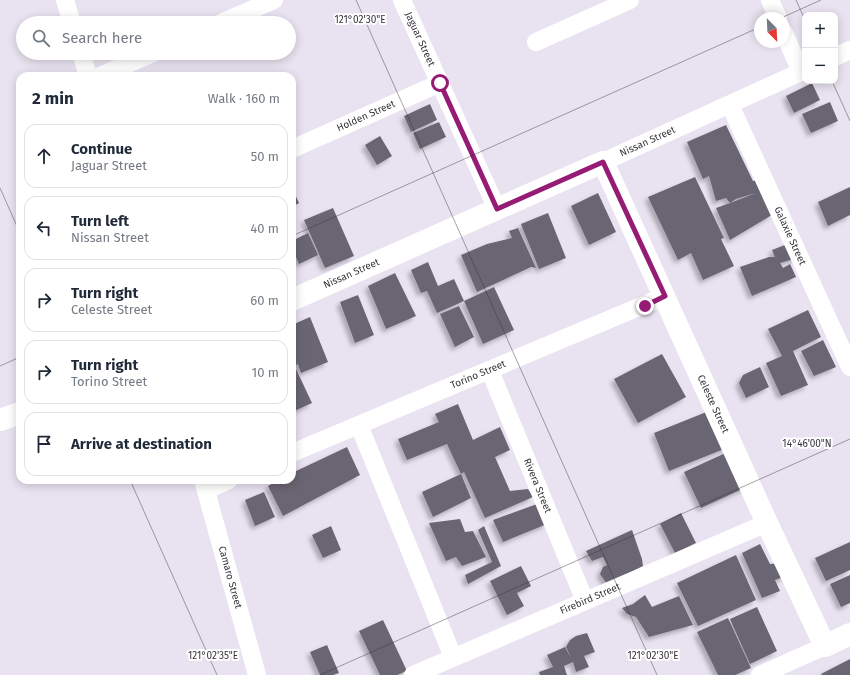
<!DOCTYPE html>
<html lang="en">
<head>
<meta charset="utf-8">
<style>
  :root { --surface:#fff; --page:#f2f2f3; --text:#1f2937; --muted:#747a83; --line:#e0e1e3 }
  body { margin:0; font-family:"Fira Sans",sans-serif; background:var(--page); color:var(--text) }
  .controls { position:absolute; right:12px; top:12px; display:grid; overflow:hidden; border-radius:8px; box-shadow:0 2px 10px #0003 }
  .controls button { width:36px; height:36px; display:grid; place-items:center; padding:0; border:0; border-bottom:1px solid var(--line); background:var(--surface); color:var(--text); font:20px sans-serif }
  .compass { position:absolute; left:754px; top:12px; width:36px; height:36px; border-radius:50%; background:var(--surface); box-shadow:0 2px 10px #0003; rotate:156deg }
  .stop { position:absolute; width:12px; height:12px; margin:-9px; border:3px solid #961b75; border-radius:50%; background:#fff }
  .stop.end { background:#961b75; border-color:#fff; box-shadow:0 1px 4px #0008 }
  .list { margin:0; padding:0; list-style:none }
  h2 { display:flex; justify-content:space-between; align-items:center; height:52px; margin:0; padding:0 16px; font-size:17px }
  h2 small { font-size:13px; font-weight:400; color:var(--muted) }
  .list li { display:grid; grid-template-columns:26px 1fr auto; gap:12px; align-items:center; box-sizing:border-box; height:64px; margin:0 8px 8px; padding:0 8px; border:1px solid var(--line); border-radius:12px }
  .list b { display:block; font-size:15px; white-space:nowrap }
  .list p { margin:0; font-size:13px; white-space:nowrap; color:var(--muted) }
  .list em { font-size:13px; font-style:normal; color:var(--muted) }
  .icon { flex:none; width:22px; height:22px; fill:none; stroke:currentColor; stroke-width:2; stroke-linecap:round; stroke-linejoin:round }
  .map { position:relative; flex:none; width:850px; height:675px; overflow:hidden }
  .search { position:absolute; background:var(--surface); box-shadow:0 2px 10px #0003; left:16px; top:16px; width:280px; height:44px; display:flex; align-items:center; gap:10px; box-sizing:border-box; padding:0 14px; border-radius:22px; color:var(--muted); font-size:15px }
  .panel { position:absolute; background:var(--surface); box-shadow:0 2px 10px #0003; left:16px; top:72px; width:280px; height:412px; border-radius:12px }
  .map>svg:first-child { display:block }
  .building { fill:#6b6572; fill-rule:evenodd; filter:url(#shadow) }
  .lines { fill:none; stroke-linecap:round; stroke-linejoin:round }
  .minor { stroke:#fff; stroke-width:18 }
  .tertiary { stroke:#fff; stroke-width:22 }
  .route { stroke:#961b75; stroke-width:5 }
  .ticks { fill:none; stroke:#38353b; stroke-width:1; stroke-opacity:0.45 }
  .labels { text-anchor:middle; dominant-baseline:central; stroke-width:4; stroke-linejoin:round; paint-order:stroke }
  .street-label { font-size:10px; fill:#38353b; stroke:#fff }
  .ticks-label { font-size:10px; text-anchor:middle; fill:#38353b; stroke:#fff; stroke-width:4; stroke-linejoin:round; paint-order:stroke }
</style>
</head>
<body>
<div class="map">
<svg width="850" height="675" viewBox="0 0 850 675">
  <defs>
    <filter id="shadow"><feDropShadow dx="-3.5" dy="3.5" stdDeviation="2" flood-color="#0004"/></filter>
  </defs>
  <rect width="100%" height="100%" fill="#e9e3f1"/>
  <path class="building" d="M812,83l8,17 -26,13 -8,-17z
    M830,102l8,19 -27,12 -9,-19z
    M430,104l7,16 -26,12 -7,-16z
    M439,122l7,15 -26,12 -7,-16z
    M726,125l27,56 9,-2 10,36 -42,25 -14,-32 14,-5 -4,-5 -10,3 -7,-25 -6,3 -16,-37zM756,193l-26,10 6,-4z
    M380,136l12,20 -15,9 -12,-20z
    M695,177l29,61 -3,1 13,27 -31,14 -12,-27 -13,7 -30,-63z
    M850,187v28l-22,11 -10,-24z
    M292,188l7,15 -7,4z
    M598,193l18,39 -27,13 -18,-39z
    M333,208l21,48 -29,12 -21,-48z
    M548,213l18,45 -27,11 -18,-45z
    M518,228l18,40 -5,-1 -54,25 -16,-37 26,-11 25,-6 -3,-7z
    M308,233l10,22 -19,9 -7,-16v-7z
    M790,243l7,15 -17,5 3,5 7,-4 6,13 -44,19 -12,-29 29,-10h6l-3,-7z
    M428,262l10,24 16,-7 10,22 30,-14 20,43 -31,14 -19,-43 -27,12 -10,-22 -6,2 -10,-23z
    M395,273l21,43 -30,13 -18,-43z
    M358,295l16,40 -19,8 -15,-41z
    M459,306l15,31 -19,10 -15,-33z
    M808,310l13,27 -28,14 15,34 -27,11 -15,-33 16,-7 -14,-27z
    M310,317l18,45 -27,11 -3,-9 -6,3v-42z
    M823,340l13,27 -22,9 -13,-25z
    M662,354l24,43 -48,26 -24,-44z
    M760,367l9,20 -23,11 -7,-15 4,-8z
    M296,369l16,34 -20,9v-41z
    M458,404l15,36 27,-13 10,23 -15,7 15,34 18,-2 5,8 -48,21 -21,-46 -3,2 -14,-30 -40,16 -9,-21 41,-17 -4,-8z
    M714,409l15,38 -60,24 -15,-38z
    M347,447l13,28 -77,41 -15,-30 11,-6h13v-7z
    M732,450l17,36 -48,22 -17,-36z
    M461,474l10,24 -38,19 -11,-25z
    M264,492l11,25 -20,9 -10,-26z
    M537,504l10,20 -44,18 -10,-22z
    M681,513l15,30 -21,10 -15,-29z
    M460,519l5,13 8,-1 13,26 -24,9 -6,-9 -10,4 -17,-38z
    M331,526l10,24 -18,8 -11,-23z
    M484,526l17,40 -33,18 -3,-9 27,-13 -14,-32z
    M632,530l10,29 1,7 -36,18 -7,-10 3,-7 4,-2 -4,-8 -11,4 -6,-10z
    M850,542v28l-24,11 -11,-23z
    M760,544l10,20 10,-1 6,13 -11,4 5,11 -18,7 -20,-45z
    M736,555l20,45 -58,26 -21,-43z
    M521,566l10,20 -14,7 7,13 -17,9 -17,-34z
    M850,575v28l-9,4 -11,-23z
    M645,595l7,12 27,-11 14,29 -44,12 -13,-20 -9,-3 -5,-6 11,-4z
    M757,607l20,44 -27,13 -20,-45z
    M728,618l23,50 -16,7h-17l-21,-43z
    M383,620l24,51 -10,4h-17l-21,-44z
    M587,633l8,19 -11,4 5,11 -13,5 -3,-10 -9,4 3,9h-27l-1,-3 14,-5 -6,-12 18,-8 6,11 -5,-11 4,-7 6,-4z
    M327,645l12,28 -6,2h-13l-10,-23z
    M850,659v16h-28l-1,-1z"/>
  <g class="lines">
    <g class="minor">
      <path d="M65,0l7,23"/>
      <path id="s1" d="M402,0l95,209"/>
      <path d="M770,0l8,18"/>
      <path d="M221,23l53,-23"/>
      <path d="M784,33l17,39"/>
      <path d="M536,42l94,-42"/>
      <path d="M81,53l7,23"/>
      <path d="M835,57l15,-7"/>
      <path d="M100,76l53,-23"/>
      <path id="s2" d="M730,105l120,262"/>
      <path id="s3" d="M292,149l148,-66"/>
      <path id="s4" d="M603,162l202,-92"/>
      <path id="s5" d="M490,371l95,230"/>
      <path d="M359,425l94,232"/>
      <path id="s6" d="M292,453l373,-157"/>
      <path id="s7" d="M203,480l54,195"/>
      <path d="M206,490l23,-10"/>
      <path id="s8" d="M413,675l354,-152"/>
      <path d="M760,675l65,-29"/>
    </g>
    <g class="tertiary">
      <path id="s9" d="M292,300l311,-138 164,361 58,123 25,-12"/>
      <path d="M0,420l20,-7"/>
    </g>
  </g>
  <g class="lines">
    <path class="route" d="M440,83l57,126 106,-47 62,134 -20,10"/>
  </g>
  <path class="ticks" d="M356,0l301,675M796,0l9,20M781,18l40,-18M832,81l18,40M0,188l20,45M292,236l468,-209M0,366l20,-9M130,480l87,195M320,675l530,-236"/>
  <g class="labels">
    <g class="street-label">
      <text stroke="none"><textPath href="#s1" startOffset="43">Jaguar Street</textPath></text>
      <text stroke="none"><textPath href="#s3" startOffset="81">Holden Street</textPath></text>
      <text stroke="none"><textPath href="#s4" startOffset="49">Nissan Street</textPath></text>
      <text stroke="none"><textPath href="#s2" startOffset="144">Galaxie Street</textPath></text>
      <text stroke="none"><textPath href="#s9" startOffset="65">Nissan Street</textPath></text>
      <text stroke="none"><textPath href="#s6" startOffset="202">Torino Street</textPath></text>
      <text stroke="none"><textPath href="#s9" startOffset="606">Celeste Street</textPath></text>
      <text stroke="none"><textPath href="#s5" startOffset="124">Rivera Street</textPath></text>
      <text stroke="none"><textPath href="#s7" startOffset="101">Camaro Street</textPath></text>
      <text stroke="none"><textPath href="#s8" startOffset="193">Firebird Street</textPath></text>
    </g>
  </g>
  <g class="ticks-label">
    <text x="360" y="23">121°02'30"E</text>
    <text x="807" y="447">14°46'00"N</text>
    <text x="213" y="659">121°02'35"E</text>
    <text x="653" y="659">121°02'30"E</text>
  </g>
</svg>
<div class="controls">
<button>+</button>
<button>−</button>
</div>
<svg class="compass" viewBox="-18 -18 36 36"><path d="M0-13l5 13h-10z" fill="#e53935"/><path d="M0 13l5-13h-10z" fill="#747a83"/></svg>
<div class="stop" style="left:440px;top:83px"></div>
<div class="stop end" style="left:645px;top:306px"></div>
<div class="search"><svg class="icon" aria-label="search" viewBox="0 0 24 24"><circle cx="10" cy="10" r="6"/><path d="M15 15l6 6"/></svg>Search here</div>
<section class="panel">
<h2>2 min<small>Walk · 160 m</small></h2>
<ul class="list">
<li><svg class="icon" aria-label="ahead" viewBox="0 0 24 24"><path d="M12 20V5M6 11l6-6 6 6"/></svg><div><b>Continue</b><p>Jaguar Street</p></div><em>50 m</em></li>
<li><svg class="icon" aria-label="left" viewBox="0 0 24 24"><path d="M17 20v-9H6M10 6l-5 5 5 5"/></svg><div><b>Turn left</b><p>Nissan Street</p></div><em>40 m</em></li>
<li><svg class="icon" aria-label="right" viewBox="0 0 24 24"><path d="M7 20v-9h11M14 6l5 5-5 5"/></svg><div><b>Turn right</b><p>Celeste Street</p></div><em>60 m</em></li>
<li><svg class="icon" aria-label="right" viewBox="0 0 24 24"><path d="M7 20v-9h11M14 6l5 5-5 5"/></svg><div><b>Turn right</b><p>Torino Street</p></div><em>10 m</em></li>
<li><svg class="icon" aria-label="arrive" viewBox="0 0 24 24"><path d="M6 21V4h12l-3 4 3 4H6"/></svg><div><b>Arrive at destination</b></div></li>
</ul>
</section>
</div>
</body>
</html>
